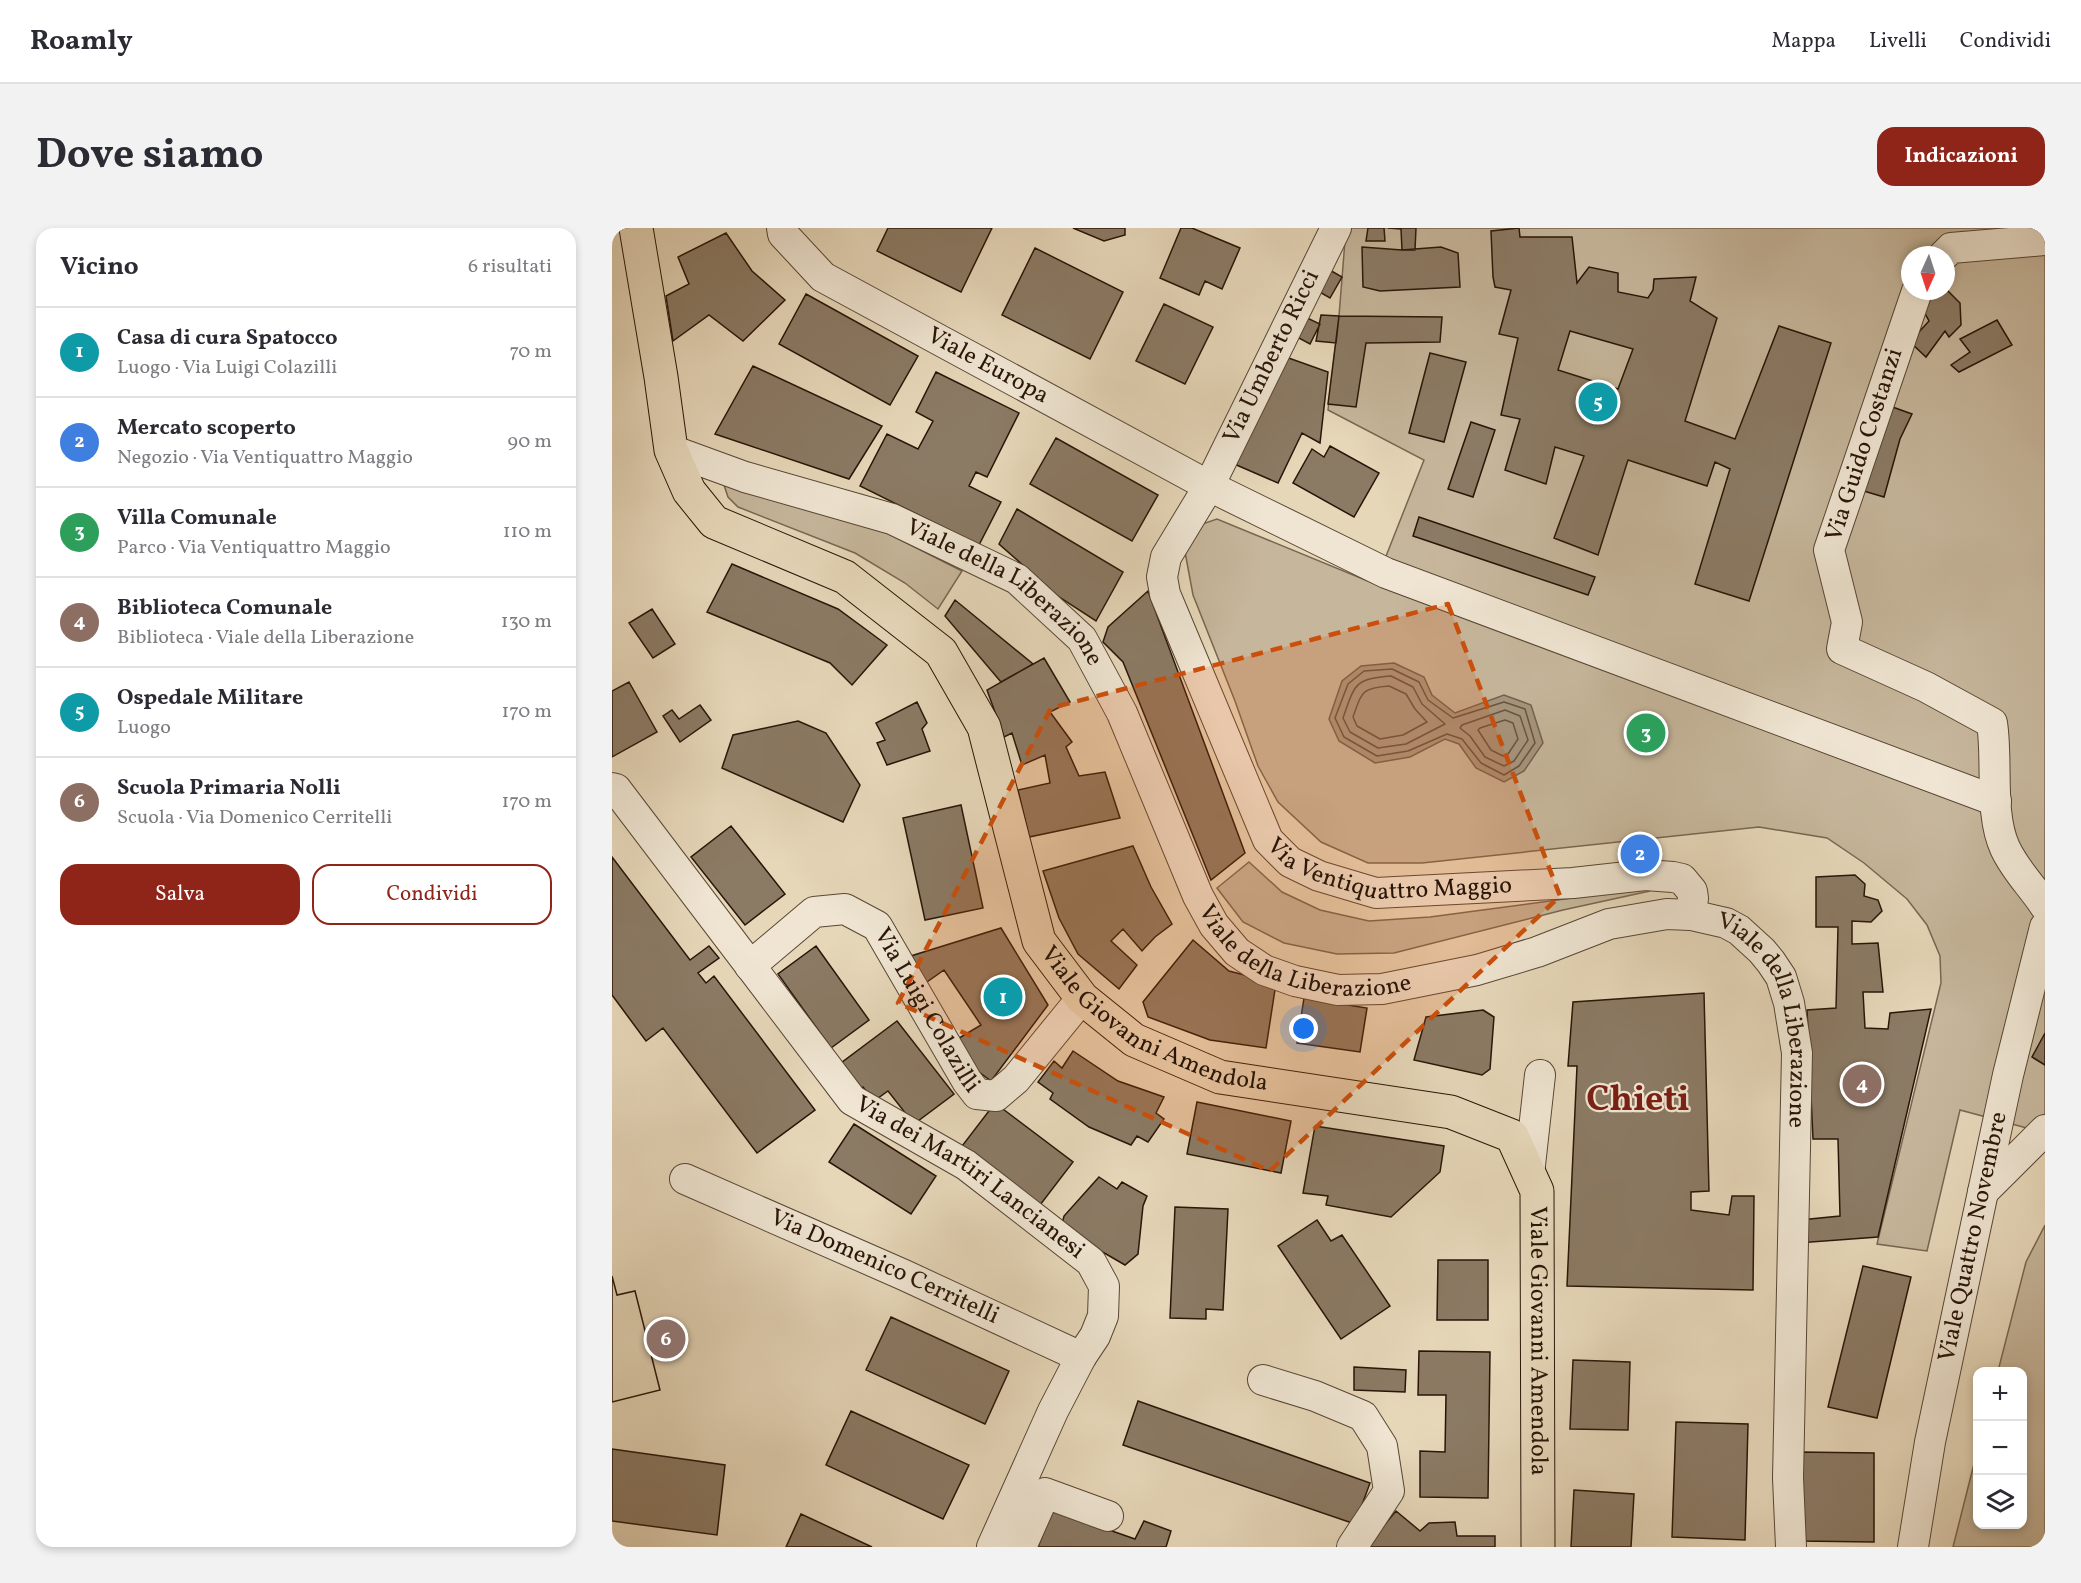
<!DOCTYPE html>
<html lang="it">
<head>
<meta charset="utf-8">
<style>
  :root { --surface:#fff; --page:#f2f2f3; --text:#2b2b33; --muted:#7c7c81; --line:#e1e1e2; --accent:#8f2418 }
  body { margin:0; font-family:Vollkorn,serif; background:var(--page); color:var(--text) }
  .controls { position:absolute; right:18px; bottom:18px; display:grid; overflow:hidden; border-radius:12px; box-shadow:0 3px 9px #0003 }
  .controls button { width:54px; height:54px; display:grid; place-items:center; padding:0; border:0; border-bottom:2px solid var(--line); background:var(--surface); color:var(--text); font:30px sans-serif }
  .compass { position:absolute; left:1289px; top:18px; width:54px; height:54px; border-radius:50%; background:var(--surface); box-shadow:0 3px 9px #0003; rotate:183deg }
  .you { position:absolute; left:692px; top:801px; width:21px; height:21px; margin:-15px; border:4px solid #fff; border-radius:50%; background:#1a73e8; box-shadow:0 0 0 9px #1a73e833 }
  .badge { display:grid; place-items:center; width:39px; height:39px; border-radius:50%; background:var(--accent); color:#fff; font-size:20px; font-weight:700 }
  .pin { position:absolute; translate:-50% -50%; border:3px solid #fff; box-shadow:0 2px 6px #0006 }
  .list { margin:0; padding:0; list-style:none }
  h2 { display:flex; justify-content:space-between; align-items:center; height:78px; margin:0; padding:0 24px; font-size:26px }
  h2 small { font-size:20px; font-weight:400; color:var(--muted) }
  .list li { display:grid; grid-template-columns:39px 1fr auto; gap:18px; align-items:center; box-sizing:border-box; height:90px; padding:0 24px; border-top:2px solid var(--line) }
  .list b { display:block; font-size:22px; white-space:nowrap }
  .list p { margin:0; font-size:20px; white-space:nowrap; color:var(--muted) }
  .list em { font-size:20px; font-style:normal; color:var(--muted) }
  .actions { display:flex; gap:12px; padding:18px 24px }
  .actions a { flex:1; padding:14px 0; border:2px solid var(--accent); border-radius:18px; text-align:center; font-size:21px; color:var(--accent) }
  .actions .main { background:var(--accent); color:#fff }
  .icon { flex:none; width:33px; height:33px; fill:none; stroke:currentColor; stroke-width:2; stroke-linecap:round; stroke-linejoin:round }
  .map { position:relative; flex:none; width:1433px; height:1319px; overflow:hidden; border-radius:18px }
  header { display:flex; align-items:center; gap:36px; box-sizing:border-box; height:84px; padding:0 30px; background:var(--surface); border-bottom:2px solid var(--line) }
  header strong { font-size:28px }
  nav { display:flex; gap:33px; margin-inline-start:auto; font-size:21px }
  .intro { display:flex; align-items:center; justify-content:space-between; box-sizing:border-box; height:144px; padding:0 36px }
  h1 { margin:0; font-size:42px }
  .button { padding:15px 27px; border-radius:18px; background:var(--accent); color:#fff; font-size:21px; font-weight:700 }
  main { display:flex; gap:36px; padding:0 36px }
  aside { flex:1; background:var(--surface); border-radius:18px; box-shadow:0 3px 9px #0003 }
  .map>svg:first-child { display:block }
  .green { fill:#c6b69b; stroke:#786652; stroke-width:1.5; fill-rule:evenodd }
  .water { fill:#a6957d; stroke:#74624e; stroke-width:1.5 }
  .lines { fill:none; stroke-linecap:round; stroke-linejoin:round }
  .shore { stroke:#685542; stroke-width:1.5 }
  .building { fill:#8b7a64; stroke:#291508; stroke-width:1.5; fill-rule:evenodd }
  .minor-casing { stroke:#584634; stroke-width:32 }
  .major-casing { stroke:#291508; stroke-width:35 }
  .minor { stroke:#efe5d2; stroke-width:30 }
  .major { stroke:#e6d7b9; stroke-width:33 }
  .marked { fill:#cb4f0b; fill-opacity:0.2; stroke:#cb4f0b; stroke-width:4.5; stroke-dasharray:12 8; stroke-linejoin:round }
  .labels { text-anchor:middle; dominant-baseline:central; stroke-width:4.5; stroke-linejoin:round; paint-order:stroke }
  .street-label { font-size:24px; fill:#291508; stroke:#efe5d2 }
  .town-label { font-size:36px; font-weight:bold; fill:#7a1f14; stroke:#efe5d2 }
</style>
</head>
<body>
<header>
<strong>Roamly</strong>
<nav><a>Mappa</a><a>Livelli</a><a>Condividi</a></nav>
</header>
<div class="intro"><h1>Dove siamo</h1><a class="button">Indicazioni</a></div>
<main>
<aside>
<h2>Vicino<small>6 risultati</small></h2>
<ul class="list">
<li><span class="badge" style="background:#0f9aa8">1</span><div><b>Casa di cura Spatocco</b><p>Luogo · Via Luigi Colazilli</p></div><em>70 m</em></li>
<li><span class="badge" style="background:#3f7fe0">2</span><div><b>Mercato scoperto</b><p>Negozio · Via Ventiquattro Maggio</p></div><em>90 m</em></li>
<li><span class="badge" style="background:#2e9e5b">3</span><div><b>Villa Comunale</b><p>Parco · Via Ventiquattro Maggio</p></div><em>110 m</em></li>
<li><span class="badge" style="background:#8d6e63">4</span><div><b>Biblioteca Comunale</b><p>Biblioteca · Viale della Liberazione</p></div><em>130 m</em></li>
<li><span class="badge" style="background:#0f9aa8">5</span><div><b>Ospedale Militare</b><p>Luogo</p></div><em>170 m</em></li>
<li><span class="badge" style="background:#8d6e63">6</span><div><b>Scuola Primaria Nolli</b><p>Scuola · Via Domenico Cerritelli</p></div><em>170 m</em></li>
</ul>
<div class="actions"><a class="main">Salva</a><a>Condividi</a></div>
</aside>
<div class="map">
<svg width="1433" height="1319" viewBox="0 0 1433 1319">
  <rect width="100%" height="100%" fill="#e6d7b9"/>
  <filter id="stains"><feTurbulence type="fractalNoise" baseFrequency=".00333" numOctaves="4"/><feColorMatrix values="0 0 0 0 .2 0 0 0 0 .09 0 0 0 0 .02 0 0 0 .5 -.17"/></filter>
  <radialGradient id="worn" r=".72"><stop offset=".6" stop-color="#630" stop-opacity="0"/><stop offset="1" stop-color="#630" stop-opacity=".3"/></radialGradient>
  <path class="green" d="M734,0h699v890l-11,12 -74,-20 -33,141 -50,-7 64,-261 -1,-27 -13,-31 -20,-26 -43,-36 -37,-25 -68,-11 -337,36h-54l-47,-21 -43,-40 -20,-36 -23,-65 -42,-106 -8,-43 14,-27 18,-6 158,65 49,-124 -96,-50 11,-94zM1298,27h36v36h-36z
    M112,257l161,47 77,39 -24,38 -33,-26 -50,-30 -117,-46 -10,-10z
    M637,634l33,30 38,18 49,11 61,-4 209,-28 11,2 -87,19 -169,43 -57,1 -53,-11 -41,-21 -26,-34z
    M1433,997v322h-92l24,-95 1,72h44v-152l-24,-1 28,-109z"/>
  <path class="water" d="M782,435l30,14 8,18 23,18 49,-18 27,10 12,38 -19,28 -20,11 -28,-14 -17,-24 -14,-5 -35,18 -35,6 -36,-22 -10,-22 13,-38 19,-15z"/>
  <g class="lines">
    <path class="shore" d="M780,441l27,13 9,18 25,18 51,-16 21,7 10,34 -16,23 -15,9 -23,-12 -19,-24 -15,-5 -39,17 -31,5 -33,-19 -9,-19 13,-34 16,-13z
      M779,448l22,11 9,17 23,20 -39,20 -28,4 -28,-16 -7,-14c12,-34 11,-39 48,-42z
      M777,458l17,8 9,15 12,13 -24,13 -23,4 -23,-13 -4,-9c9,-25 8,-29 36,-31z
      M893,482l15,6 8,24 -14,21 -10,5 -19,-9 -15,-21 -10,-8 2,-3z
      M893,492l8,3 5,16 -10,15 -5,2 -12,-6 -13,-20 2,-2z"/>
  </g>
  <path class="building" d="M276,0h104l-31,64 -84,-41z
    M461,0h52v7l-21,6z
    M569,0h11l48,20 -18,41 -17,-8 -6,14 -39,-17z
    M756,0h16l1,13h-19z
    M776,0h28l-1,22h-13l-1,-21z
    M907,0l1,9h52l5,46 12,-16 29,6v19l30,6 5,-8 1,-11 42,-2 -6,24 27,17 -32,103 50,18 44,-113 52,17 -82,258 -54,-17 35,-115 -15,-7 -8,24 -79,-26 -30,95 -44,-17 30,-82 -29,-9 -9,37 -41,-14 15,-51 -19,-4 17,-77 -19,-4 12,-44 -16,-3 -2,-10 -2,-46zM958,103l63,18 -15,40 -60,-19z
    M114,5l26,38 33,29 -42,41 -34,-26 -36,26 -7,-45 23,-12 -11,-27z
    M750,19l40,3 39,-3 17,6 2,34 -80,4 -17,-4z
    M423,20l88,44 -33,67 -88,-44z
    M716,41l14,8 -12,21 -14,-8z
    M1334,61l14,14 1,22 -12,12 -4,-6 -19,26 -16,-15 19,-21 -7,-13 14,-17h10z
    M194,66l112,62 -28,49 -111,-61z
    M552,76l49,23 -28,57 -49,-23z
    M709,87l18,1 -3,27 -20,-2z
    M727,88l103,1 -2,25 -74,1 -10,64 -28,-3z
    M693,89l15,7 -10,20 -15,-8z
    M1385,92l15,25 -53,27 -8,-7 19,-13 -10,-13z
    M818,125l36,9 -22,80 -35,-9z
    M671,128l45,16 -8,71 -18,-10 -24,50 -46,-20z
    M141,138l129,60 -33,53 -134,-45z
    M324,144l83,41 -32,64 -11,-5 -7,14 32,16 -22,43 -119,-59 27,-52 31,15 15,-28 -17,-9z
    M1275,177l25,9 -12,25 -16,58 -27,-8z
    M859,194l24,8 -22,67 -25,-8z
    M444,210l102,57 -26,46 -102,-57z
    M718,218l49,27 -25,44 -61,-34 19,-34 12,8z
    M405,281l106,63 -27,49 -37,-24 -60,-53z
    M807,289l176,60 -7,18 -175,-59z
    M120,336l106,45 49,36 -35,40 -22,-22 -123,-51z
    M536,363l97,262 -34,27 -88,-218 -20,-20 5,-15z
    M343,372l78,64 -32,18 -56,-66z
    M40,381l23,35 -22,14 -24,-35z
    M432,430l26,44 -20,10 22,30 -6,5 13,29 26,-4 15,46 -91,19 -11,-47 32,-7 -5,-28 -23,10 -10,-32 -8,4 -17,-47z
    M17,454l28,50 -45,25v-66z
    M305,474l10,21 -5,6 8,22 -43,14 -10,-22 8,-3 -9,-17z
    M88,477l11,15 -31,22 -17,-26 9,-6 7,9z
    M186,493l28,12 34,52 -17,37 -121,-54 11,-33z
    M349,577l22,103 -58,12 -22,-102z
    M119,598l54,68 -40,31 -54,-68z
    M521,618l18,41 21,37 -17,13 -13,14 -19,-22 -12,12 26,24 -18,24 -41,-35 -19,-36 -16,-47z
    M0,629l78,103 19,-14 10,12 -21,15 8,10 8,-7 101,134 -58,43 -94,-125 -17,13 -34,-46z
    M1243,647l10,9 -1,12 14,4 4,11 -11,11 -19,-1v23l26,-1 5,49h-20l2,36 23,1 2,-16 41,-4 -53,228 -80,6 2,-23 40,-4 -2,-77h-25l-6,-129 29,-2 2,-81h-22v-50z
    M389,700l47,77 -57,76 -20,-15 -20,-23 30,-18 -37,-55 -27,19 -19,-29z
    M581,712l36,31 47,12 -10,65 -56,-8 -62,-23 -5,-15z
    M204,718l53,74 -38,28 -53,-74z
    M1092,765l5,198 -18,1v18l38,5 3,-19h22l-1,94 -186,-4 10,-220h-9l5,-64z
    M692,770l63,10 -7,44 -63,-9z
    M871,782l11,7 -4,52 -8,6 -68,-15 12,-43z
    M285,793l57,73 -40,30 -26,-33 -14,10 -11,-14 -11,8 -19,-26z
    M1433,805v32l-13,-8z
    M461,823l45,30 46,16 -8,16 8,6 -16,23 -11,-6 -6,9 -42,-18 -39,-28 3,-6 -15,-11 16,-21 8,7z
    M585,874l94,19 -10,52 -94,-19z
    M383,875l78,59 -36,47 -78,-59z
    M242,896l82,52 -25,38 -82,-52z
    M703,898l129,20 -4,26 -49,45 -65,-12 2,-9 -25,-3z
    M487,949l18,12 5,-7 25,14 -4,10 -5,48 -13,11 -64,-37 3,-12z
    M563,979l53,2 -5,101 -17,-1v10l-36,-1z
    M705,992l14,21 11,-6 48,71 -49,33 -63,-93z
    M826,1032h50v60h-51z
    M1251,1038l48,11 -34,141 -49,-11z
    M0,1048l5,19 18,-4 25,99 -48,12z
    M0,1048l5,19 18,-4 25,99 -48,12z
    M279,1089l118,54 -24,53 -119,-54z
    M807,1123l71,1 -2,146 -68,-1v-46l25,1 1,-57h-28z
    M961,1132l57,2 -2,68 -58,-1z
    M742,1139l52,3 -1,22 -51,-2z
    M526,1173l232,82 -15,41 -232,-79z
    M239,1183l118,54 -26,54 -117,-54z
    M1064,1194l72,2 -3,116 -73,-3z
    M0,1221l113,16 -8,70 -105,-14z
    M1187,1224l75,1v89l-75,-1z
    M962,1262l60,4 -3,53h-60z
    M440,1282l83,29 9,-18 27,10 -5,16h-128z
    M784,1283l24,20 9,-8 26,-1 2,14h38v11h-129z
    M189,1286l71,33h-86z"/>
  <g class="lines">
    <defs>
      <g id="minor">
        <path id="s1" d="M170,0l1,6 40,43 386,209 177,87 610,228"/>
        <path id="s2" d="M724,0l-127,258 -43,71 -4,20 3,17 103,246 22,22 29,14 57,17 197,-10 72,-8 28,2 9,2 10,12 1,7 -2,17"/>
        <path d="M1332,27l7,-7 94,-8"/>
        <path d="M1305,63l-88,259 18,72 -5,27 84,38 66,36c6,38 -3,90 13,125 10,22 27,38 40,58"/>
        <path id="s3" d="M59,222l74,27 147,42 125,60 65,60 40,74 76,183 16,29 23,27 27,18 31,11 43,9 44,-1 95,-19 60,-18 72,-28 58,-10 24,1 35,8 13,7 23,21 9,11 10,15 8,26 8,50 -9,425 3,69"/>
        <path id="s4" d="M0,560l4,1 236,311 114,65 125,97 13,24 -1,30 -8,20 -14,21 -28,54 -61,136"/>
        <path id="s5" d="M138,738l64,-54 31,-3 32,17 90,155 10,13 19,2 20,-17 66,-81"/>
        <path d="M917,946l11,-99"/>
        <path id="s6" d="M73,951l219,96 177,82"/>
        <path d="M1371,964l62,-62"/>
        <path d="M651,1152l52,16 48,20 19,30 7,45 -37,56"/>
        <path d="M409,1319l24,-54 63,23"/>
        <path id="s7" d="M1301,1319l17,-105 53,-250 25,-117 37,-148"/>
      </g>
      <g id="major">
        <path id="s8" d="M24,0l25,149 10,73 18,41 25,31 131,55 96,75 43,75 55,214 43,57 52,42 86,37 231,35 61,24 25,55 1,356"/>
      </g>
    </defs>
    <use href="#minor" class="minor-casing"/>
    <use href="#major" class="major-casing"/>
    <use href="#minor" class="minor"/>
    <use href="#major" class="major"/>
  </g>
  <path class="marked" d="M836,376l112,292 -290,275 -372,-168 153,-295z"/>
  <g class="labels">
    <g class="street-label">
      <text transform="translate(660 129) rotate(-64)">Via Umberto Ricci</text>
      <text stroke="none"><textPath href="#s1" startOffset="252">Viale Europa</textPath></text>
      <text transform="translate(1253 217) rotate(-72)">Via Guido Costanzi</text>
      <text stroke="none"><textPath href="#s3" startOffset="368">Viale della Liberazione</textPath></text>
      <text stroke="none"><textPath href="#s2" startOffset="806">Via Ventiquattro Maggio</textPath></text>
      <text stroke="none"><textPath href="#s3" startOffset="873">Viale della Liberazione</textPath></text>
      <text stroke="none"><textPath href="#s5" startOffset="249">Via Luigi Colazilli</textPath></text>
      <text stroke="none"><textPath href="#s8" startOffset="1026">Viale Giovanni Amendola</textPath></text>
      <text stroke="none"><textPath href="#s3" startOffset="1430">Viale della Liberazione</textPath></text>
      <text stroke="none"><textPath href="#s4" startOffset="536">Via dei Martiri Lancianesi</textPath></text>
      <text stroke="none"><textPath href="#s7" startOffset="316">Viale Quattro Novembre</textPath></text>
      <text stroke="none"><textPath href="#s6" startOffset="218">Via Domenico Cerritelli</textPath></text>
      <text stroke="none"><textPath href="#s8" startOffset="1622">Viale Giovanni Amendola</textPath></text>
    </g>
    <g class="town-label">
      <text x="1026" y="873">Chieti</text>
    </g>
  </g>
  <rect width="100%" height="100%" filter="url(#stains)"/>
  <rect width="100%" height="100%" fill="url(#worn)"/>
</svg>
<div class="controls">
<button>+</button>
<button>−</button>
<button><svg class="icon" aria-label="layers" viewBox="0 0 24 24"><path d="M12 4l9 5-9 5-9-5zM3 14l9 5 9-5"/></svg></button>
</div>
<svg class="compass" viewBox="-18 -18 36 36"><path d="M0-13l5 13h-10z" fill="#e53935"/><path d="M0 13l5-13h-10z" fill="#7c7c81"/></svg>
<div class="you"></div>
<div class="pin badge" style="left:391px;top:769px;background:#0f9aa8">1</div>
<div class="pin badge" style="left:1028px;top:626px;background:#3f7fe0">2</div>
<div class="pin badge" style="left:1034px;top:505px;background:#2e9e5b">3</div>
<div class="pin badge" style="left:1250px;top:856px;background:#8d6e63">4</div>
<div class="pin badge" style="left:986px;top:174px;background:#0f9aa8">5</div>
<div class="pin badge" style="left:54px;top:1111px;background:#8d6e63">6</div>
</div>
</main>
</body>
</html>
